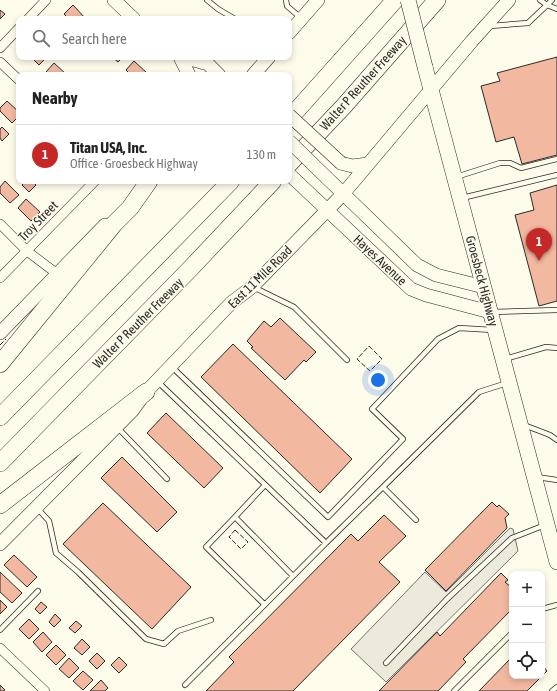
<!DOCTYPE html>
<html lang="en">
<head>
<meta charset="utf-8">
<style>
  :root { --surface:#fff; --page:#f6f6f6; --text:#222; --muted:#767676; --line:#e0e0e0; --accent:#c62828 }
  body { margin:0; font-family:"Asap Condensed",sans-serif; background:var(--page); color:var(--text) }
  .controls { position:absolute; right:12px; bottom:12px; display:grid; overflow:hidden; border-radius:8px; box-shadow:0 2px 6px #0003 }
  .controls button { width:36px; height:36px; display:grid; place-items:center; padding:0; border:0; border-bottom:1px solid var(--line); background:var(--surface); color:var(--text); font:20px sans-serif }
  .you { position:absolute; left:378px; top:380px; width:14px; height:14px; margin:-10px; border:3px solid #fff; border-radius:50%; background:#1a73e8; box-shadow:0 0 0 6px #1a73e833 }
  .badge { display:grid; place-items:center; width:26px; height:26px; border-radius:50%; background:var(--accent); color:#fff; font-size:13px; font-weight:700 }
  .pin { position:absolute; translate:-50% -33px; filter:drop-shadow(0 1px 2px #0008) }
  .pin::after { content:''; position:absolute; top:21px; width:14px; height:12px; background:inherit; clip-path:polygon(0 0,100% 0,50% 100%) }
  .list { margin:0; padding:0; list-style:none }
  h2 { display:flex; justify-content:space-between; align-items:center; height:52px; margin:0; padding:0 16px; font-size:17px }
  h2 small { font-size:13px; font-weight:400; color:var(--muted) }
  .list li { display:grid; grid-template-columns:26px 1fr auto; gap:12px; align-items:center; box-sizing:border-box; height:60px; padding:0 16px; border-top:1px solid var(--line) }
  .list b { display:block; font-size:15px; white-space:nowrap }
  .list p { margin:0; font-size:13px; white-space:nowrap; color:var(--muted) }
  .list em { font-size:13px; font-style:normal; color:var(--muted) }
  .icon { flex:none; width:22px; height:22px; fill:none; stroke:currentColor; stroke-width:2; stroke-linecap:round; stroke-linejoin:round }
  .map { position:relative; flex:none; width:557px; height:691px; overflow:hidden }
  .search { position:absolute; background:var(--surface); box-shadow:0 2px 6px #0003; left:16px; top:16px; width:276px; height:44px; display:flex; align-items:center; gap:10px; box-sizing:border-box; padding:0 14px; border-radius:8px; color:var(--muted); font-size:15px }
  .panel { position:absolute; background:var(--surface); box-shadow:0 2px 6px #0003; left:16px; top:72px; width:276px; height:112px; border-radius:8px }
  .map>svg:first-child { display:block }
  .parking { fill:#eceadb; stroke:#74746e }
  .building { fill:#f2b8a0; stroke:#2b2b2b }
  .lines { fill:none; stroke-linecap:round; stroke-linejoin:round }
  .lane-casing { stroke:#2b2b2b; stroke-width:6 }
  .street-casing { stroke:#2b2b2b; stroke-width:10 }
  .secondary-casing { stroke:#2b2b2b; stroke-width:14 }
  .primary-casing { stroke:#2b2b2b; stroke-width:16 }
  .highway-casing { stroke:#2b2b2b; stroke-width:18 }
  .lane { stroke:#fdfbea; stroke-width:4.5 }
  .street { stroke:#fdfbea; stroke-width:9 }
  .secondary { stroke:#fdfbea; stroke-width:13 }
  .primary { stroke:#fdfbea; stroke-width:15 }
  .highway { stroke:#fdfbea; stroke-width:17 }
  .secondary-bridge-casing { stroke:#2b2b2b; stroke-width:14; stroke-linecap:butt }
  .primary-bridge-casing { stroke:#2b2b2b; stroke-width:16; stroke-linecap:butt }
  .secondary-bridge { stroke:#fdfbea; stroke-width:13 }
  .primary-bridge { stroke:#fdfbea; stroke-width:15 }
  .fence { stroke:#2b2b2b; stroke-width:1; stroke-dasharray:5 2; stroke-linecap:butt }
  .labels { text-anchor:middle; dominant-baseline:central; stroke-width:3; stroke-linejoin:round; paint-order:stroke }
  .street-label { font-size:13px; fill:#2b2b2b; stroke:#fdfbea }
</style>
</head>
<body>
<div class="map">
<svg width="557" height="691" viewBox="0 0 557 691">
  <rect width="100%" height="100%" fill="#fdfbea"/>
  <path class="parking" d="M510,528l3,1 5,22 -132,131 -35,-33 74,-77 21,20z"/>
  <path class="building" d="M73,5l13,14h-17l-5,-5z
    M0,10l5,4 -5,5z
    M31,57h16l-8,8z
    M112,57h11l-5,5z
    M557,57v98l-35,9 -8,-27 -18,5 -15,-56 19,-5 -3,-8z
    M134,61l14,13 -1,1h-16l-5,-5z
    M54,63l13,12h-18l-3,-3z
    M7,101l12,11v4l-7,7 -12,-12v-3z
    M2,127l7,7 -7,7 -2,-3v-9z
    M5,181l14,14 -9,8 -10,-10v-6z
    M26,181h6l4,4 -7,7 -7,-7z
    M557,185v116l-18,5 -24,-91 19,-5 -4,-17z
    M26,199l14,13 -9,9 -13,-13z
    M280,318l36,34 -10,10 -2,-2 -19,20 -34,-32 2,-1 -6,-6 17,-20 7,6z
    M233,344l119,115 -32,34 -119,-116z
    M166,413l57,55 -19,20 -57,-55z
    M122,457l55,55 -20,20 -56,-54z
    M492,502l5,5 2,-2 10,9 -4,4 2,10 -61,63 -21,-21z
    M103,503l88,84 -39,42 -89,-85z
    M384,515l22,21 -27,26 21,20 -107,109h-87l28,-29 -5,-5 122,-123 7,7z
    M14,555l23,22 -10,10 -23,-22z
    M0,572l22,21 -10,10 -12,-11z
    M501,573l7,7 -3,2 7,6v21l-49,50 3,3 -28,29h-59l58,-59 3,4z
    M0,600l7,7 -7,7z
    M41,602l6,5 -7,7 -5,-5z
    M55,614l6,6 -7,7 -5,-5z
    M29,619l10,10 -10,10 -10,-10z
    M76,621l6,5 -7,7 -6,-5z
    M43,632l9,10 -10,10 -9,-10z
    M82,639l8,8 -8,8 -8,-7z
    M56,645l10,10 -10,10 -10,-10z
    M97,653l8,8 -8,8 -8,-8z
    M119,657l8,8 -8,8 -8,-8z
    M512,657v19h30l-15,15h-48z
    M69,658l10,10 -10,10 -10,-9z
    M542,665l5,6 -5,5z
    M83,671l10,9 -10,10 -10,-9z
    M101,680l7,8 -3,3h-15z
    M0,685l5,5 -2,1h-3z"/>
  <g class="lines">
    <defs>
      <path id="lane" d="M207,0l11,9 17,10
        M286,0l1,6 14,12
        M540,0l7,5 5,-5
        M490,26l38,-3 19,-18 10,4
        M456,177l44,-14h10l11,5 36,-9
        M462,198l95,-23
        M253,287l41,20 53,53
        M492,312l65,-2
        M505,359l41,-12 11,1
        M172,367l156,150 75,-78 -31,-30 66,-70 21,-11 34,2
        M158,382l168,161 -141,142
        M524,425l26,10 7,5
        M117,427l50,52
        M537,477l20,3
        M265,485l-30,32 58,59
        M37,508l12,13 7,32 22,19 68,67 18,5 14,-13 33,-11
        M235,517l-29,30 58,57
        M416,520l-33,-33 96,-95 28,-9
        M326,543l57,-56
        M542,609l15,-4
        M0,630l38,-39
        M386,663l61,-64 65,-61 33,-13
        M454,691l58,-58
        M552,691l5,-4"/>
      <path id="street" d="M28,19l18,-19
        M0,48l19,-20
        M0,62l19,18
        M0,224l27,27 29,22
        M0,278l95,-97
        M0,648l45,43"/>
      <path id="secondary" d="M114,0l20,19
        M289,33l29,-33
        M180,57l9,18
        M183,57l25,7 11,11
        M253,75l16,-18
        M341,163l11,3 16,-2
        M289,174l122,115 15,6 64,17
        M327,178l90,87 19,10 48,12
        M0,333l105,-108
        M0,544l132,-133 14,-19 85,-89 21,-16 91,-93 129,-153 37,-41"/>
      <path id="primary" d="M425,67l132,495"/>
      <path id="highway" d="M289,119l106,-119
        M289,164l55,-58 93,-106
        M0,364l114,-140 16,-16 19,-27
        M0,417l231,-236
        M0,463l190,-194 83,-88
        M0,505l146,-113"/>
    </defs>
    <use href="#lane" class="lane-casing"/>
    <use href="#street" class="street-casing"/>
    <use href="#secondary" class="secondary-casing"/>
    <use href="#primary" class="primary-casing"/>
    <use href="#highway" class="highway-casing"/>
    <use href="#lane" class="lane"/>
    <use href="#street" class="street"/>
    <use href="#secondary" class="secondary"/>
    <use href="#primary" class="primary"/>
    <use href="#highway" class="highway"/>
    <defs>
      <path id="secondary-bridge" d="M289,115l52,48
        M289,141l38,37"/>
      <path id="primary-bridge" d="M408,0l17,67"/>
    </defs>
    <use href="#secondary-bridge" class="secondary-bridge-casing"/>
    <use href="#primary-bridge" class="primary-bridge-casing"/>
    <use href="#secondary-bridge" class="secondary-bridge"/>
    <use href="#primary-bridge" class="primary-bridge"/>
    <path class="fence" d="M0,345l6,-6
      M369,346l13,13 -12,12 -13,-12z
      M235,530l13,12 -7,7 -12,-12z"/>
  </g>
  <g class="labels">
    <g class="street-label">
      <text transform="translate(363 83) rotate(-48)">Walter P Reuther Freeway</text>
      <text transform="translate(38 221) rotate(-46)">Troy Street</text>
      <text transform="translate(380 260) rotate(43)">Hayes Avenue</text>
      <text transform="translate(260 277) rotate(-44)">East 11 Mile Road</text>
      <text transform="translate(482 281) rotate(75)">Groesbeck Highway</text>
      <text transform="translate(138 323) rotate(-45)">Walter P Reuther Freeway</text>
    </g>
  </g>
</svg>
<div class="controls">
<button>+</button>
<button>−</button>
<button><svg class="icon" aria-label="locate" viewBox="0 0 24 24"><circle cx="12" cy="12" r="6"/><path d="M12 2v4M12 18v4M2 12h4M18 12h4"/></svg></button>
</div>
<div class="you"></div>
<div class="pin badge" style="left:539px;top:261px">1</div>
<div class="search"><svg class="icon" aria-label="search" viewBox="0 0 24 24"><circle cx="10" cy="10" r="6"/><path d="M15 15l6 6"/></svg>Search here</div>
<section class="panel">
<h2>Nearby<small></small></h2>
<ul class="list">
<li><span class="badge">1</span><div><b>Titan USA, Inc.</b><p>Office · Groesbeck Highway</p></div><em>130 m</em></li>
</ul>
</section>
</div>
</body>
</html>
